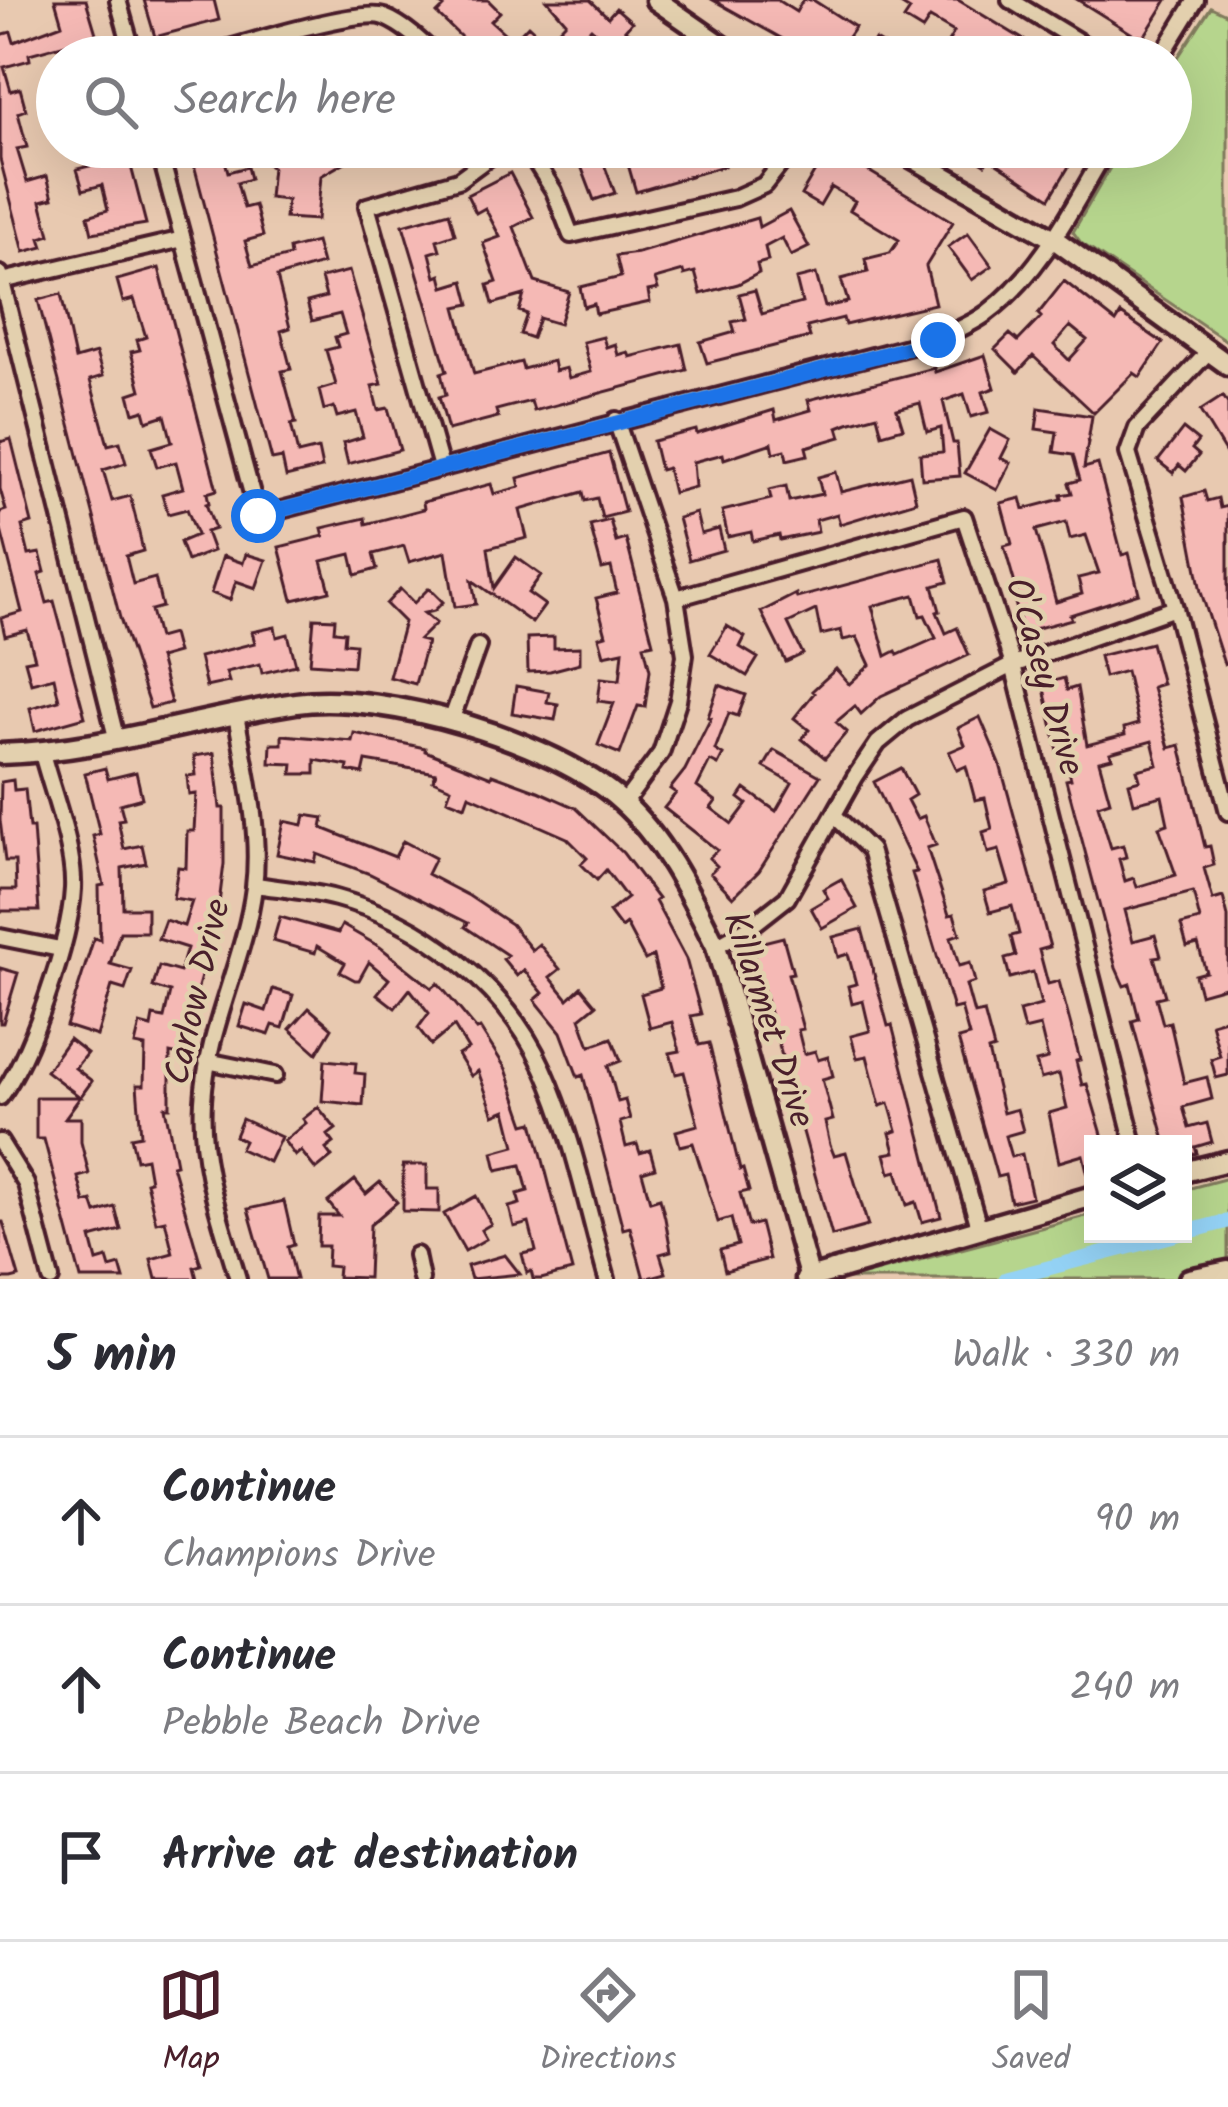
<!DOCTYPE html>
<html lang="en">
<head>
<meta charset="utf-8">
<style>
  :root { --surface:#fff; --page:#f2f2f3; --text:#2b2b33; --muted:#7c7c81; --line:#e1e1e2; --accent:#4a1f2b }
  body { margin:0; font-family:Kalam,sans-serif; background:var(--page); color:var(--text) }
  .controls { position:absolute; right:36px; bottom:36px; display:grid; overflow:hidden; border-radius:0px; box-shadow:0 12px 48px #0002 }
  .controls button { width:108px; height:108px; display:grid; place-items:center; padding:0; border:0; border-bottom:3px solid var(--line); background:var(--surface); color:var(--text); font:60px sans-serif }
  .stop { position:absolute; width:36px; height:36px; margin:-27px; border:9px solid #1a73e8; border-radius:50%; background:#fff }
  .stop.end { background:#1a73e8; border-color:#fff; box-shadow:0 3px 12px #0008 }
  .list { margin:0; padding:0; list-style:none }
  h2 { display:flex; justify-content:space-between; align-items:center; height:156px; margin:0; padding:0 48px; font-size:51px }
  h2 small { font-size:39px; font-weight:400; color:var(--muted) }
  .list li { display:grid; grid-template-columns:78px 1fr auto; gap:36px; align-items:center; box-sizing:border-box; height:168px; padding:0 48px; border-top:3px solid var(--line) }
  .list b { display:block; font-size:45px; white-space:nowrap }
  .list p { margin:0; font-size:39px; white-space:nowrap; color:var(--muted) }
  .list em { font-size:39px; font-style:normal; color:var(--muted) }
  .icon { flex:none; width:66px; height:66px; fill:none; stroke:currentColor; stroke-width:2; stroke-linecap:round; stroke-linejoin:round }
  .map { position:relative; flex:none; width:1228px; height:1279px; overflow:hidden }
  .search { position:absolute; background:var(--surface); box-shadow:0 12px 48px #0002; left:36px; right:36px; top:36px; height:132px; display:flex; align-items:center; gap:30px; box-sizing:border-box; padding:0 42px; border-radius:66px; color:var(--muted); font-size:45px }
  .sheet { height:660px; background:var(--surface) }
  nav { display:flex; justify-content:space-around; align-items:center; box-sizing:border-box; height:168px; border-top:3px solid var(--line); background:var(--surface); font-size:33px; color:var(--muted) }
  nav a { display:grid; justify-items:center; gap:6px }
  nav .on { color:var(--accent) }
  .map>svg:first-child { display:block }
  .green { fill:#b6d58d; stroke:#807a5c; stroke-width:3 }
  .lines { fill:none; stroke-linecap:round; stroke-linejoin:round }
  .canal { stroke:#94d2f5; stroke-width:15 }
  .building { fill:#f5b9b5; stroke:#4a1f2b; stroke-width:3; fill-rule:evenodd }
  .street-casing { stroke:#4a1f2b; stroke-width:22 }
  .secondary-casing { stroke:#4a1f2b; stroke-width:27 }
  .street { stroke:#e3d0ae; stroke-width:14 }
  .secondary { stroke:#e3d0ae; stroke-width:18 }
  .route { stroke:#1a73e8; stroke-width:15 }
  .labels { text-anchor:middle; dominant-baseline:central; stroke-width:9; stroke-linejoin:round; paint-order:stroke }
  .street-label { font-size:36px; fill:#4a1f2b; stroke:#e3d0ae }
</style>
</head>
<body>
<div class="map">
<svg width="1228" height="1279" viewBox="0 0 1228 1279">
  <rect width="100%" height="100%" fill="#e8c9b0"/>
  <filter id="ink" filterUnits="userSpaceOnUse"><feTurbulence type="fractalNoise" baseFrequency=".00833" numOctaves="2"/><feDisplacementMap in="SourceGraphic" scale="24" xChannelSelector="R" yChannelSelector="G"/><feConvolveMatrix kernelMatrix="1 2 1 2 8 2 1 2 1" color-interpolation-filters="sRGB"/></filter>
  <g filter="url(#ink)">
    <path class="green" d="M1211,7l17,8v327l-147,-99 -8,-11 49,-85h49v-79z
      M1228,1178v86l-57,15h-323l245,-65v20h90v-44z"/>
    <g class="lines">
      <path class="canal" d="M1183,1233l45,-12
        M1006,1279l172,-45"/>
    </g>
    <path class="building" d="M55,0h31l17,57h-22l-5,-16 -47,13 1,6 -26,7 7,24 9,-3 6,22 -8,3 9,34 -10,2 10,33 20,-6 6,22 -12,3 9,34 -10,3 3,9 -19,5 -24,-93v-124l11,-3 3,10 48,-18z
      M144,0h70l5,20 -64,17z
      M435,0h53l12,12 -9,9 22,20 15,-16 16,15 -8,8 -8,-7 -16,16h-30l-45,-43 7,-7z
      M547,0h43l18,17 8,-9 16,14 -7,8 21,19 8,-9 21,17h-74l10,-11 -20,-18 -28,29h-17l-7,-7 27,-28z
      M713,0h64l19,12 7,-12h10l42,27 -12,17 22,13 10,-17 28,17h-88z
      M894,0h64l94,57h-68l-14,-8 -5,8h-8l-13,-8 10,-17 -24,-14 -8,12 -18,-11 6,-9z
      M1078,0h89l-25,40z
      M93,147h33l20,77 -54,9 -4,-17 20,-6 -6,-25 -19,5 -6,-21 21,-5z
      M268,147l18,9 4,-9h120l1,4 -40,10 -3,-12 -47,27 -4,44 -32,-2 2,-18 -18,-2 3,-31 -12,-7z
      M647,147h72l5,19 -88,26 -9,-31 22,-6z
      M829,147l124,75 -27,44 9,38 -90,21 -2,-7 -36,9 3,10 -103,26 -7,-21 35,-10 -3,-10 14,-3 -7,-25 16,-4 7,24 40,-11 -6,-24 20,-5 9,33 23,-5 -7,-23 27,-7 -3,-13 25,-6 9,-13 -49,-30 5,-9 -24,-14 -11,19 -19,-11z
      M958,147h52l26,16 6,-10 9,5 6,-10 17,10 -24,40 -61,-40 -4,6z
      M599,151l16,42 -21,7 -16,-42z
      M223,153l5,19 19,-5 3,12 -13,4 7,25 11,-3 8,31 -18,5 7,25 38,-10 -1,-7 27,-7 6,22 -45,13 13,51 -9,3 10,38 -9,2 14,52 -5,1 7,30 20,-5 4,19 -36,9 -4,-19 -10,2 -79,-299z
      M510,173l23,44 -19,10 21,55 34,10 -10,32 -20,-6 -7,20 -12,-4 7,-20 -8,-3 5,-16 -31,9 -5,-19 9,-3 -14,-39 17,-6 -15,-29 -9,5 -9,-18z
      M789,211l20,36 -18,9 -9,-18 -17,9 3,14 -11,3 2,9 -21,11 -37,10 -6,-22 -11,3 -1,-4 -28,8 3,10 -10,2 2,11 -54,12 -2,-10 -10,3 -4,-20 41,-10 -5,-21 22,-3 119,-35 2,9z
      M449,212l6,22 -18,6 3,10 -10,3 6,24 5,-2 3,12 20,-6 6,23 -14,3 18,67 47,-12 2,7 30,-8 2,10 11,-3 3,10 22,-6 -8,-30 20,-5 3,10 9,-3 3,11 10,-3 2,5 51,-13 6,26 -153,41 -3,-10 -35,9 2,7 -50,13 -9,-33 7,-2 -5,-22 6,-2 -44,-146z
      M968,233l24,33 -20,14 -24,-33z
      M159,268l58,222 -10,3 2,10 -3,1 9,25 -9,3 7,19 -26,10 -7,-19 17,-7 -10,-26 -19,5 -6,-20 21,-6 -7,-26 -19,5 -6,-19 21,-6 -7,-27 -18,6 -3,-11 -10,3 -5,-19 12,-4 -10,-38 9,-2 -3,-10 9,-3 -12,-38 -11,3 -6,-22z
      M349,271l33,113 -10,2 6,24 10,-2 12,42 -52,14 -5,-21 20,-6 -7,-25 -19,5 -3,-10 -10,3 -5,-20 17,-5 -10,-35 12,-3 -3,-10 11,-3 -6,-20 -28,7 -5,-19 19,-5 -5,-19z
      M1064,281l52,41 5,-8 42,29 -23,34 -6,-4 -40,40 -61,-57 -15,16 -23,-23 15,-15 8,7 23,-24 -3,-3zM1070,326l17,14 -18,20 -15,-15z
      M61,294l14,65 21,-6 7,23 -13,4 18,65 12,-3 6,21 -23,7 9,31 18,-5 5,19 8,36 -17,5 7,28 22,-6 7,29 -11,3 7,28 14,-4 5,19 -18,5 12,45 -21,5 -30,-90 -82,-318z
      M985,355l10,33 -12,4 6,20 -18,5 -7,-23 -21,7 10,42h4l3,33 -38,3 -2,-25 23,-2 -2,-24 -14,4 -7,-29 -23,6 6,19 -21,6 -5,-19 -29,8 -10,4 3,10 -35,10 2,8 -21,5 -2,-10 -11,3 -2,-10 -48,16 -1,-5 -30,8 2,25 -22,6 -6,-25 -7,2 -7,-29 43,-11 1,4 77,-24 2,10 35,-10 -3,-10 126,-32 1,4z
      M1223,396l5,8v53l-28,-46z
      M1039,408l53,8 -8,52 14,-4 24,91 7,-2 10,40 -69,22 2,4 -49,13 -11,-40 5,-1 -13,-45 8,-2 -11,-41 20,-5 3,11 38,-10 -1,-4 11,-2 -3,-10 11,-3 -7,-25 -19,-3 3,-20 -21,-3zM1066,522l4,17 16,-4 13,38 -21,5 4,16 -26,8 -20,-72z
      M990,429l20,11 -9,18 10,5 -14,27 -32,-17z
      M1183,429l15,12 -6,8 7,6 -13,16 -7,-6 -6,8 -15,-12z
      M11,439l21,84 -10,3 7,29 11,-2 5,19 -6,2 8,29 7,-2 31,116 -50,14 -5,-23 29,-8 -5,-23 -23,6 -6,-22 10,-2 -8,-29 -22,6 -4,-18 21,-6 -22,-86v-14l6,-2 -6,-21v-47z
      M609,453l16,59 -23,6 -5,-20 -12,3 -2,-9 -63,18 7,28 -39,10 6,40 22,-31 25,18 -13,18 17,12 -13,18 -60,-43 4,24 -21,3 -9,-55 -37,10 -5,-16 -31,8 4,15 -21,6 -5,-21 -29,7 8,30 -37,9 -14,-53 45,-11 -2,-8 43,-10 1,6 58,-15 -1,-7 68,-18 3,10 26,-7 -2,-9z
      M836,472l5,20 69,-17 6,26 -76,23 -3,-10 -21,6 2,12 -38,8 -1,-5 -26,6 -2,-9 -23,5 -6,-26 49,-12 -2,-9 17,-4 3,15 33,-7 -4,-17z
      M1204,491l3,10 11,-3 2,10 8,-2v158h-4l-23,-72 -18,-95z
      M696,513l5,21 18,-5 5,21 -35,10 -11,-42z
      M610,520l6,22 10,-3 27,104 -9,2 6,25 -5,37 -7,-1 -18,48 -22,-9 16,-42 -16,-2 3,-23 19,2 3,-29 -19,4 -5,-18 7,-2 -10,-37 21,-5 -6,-26 -9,2 -12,-44z
      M246,554l20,6 -10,28 -20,-7 -6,19 -19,-7 12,-37 20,7z
      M942,559l6,23 -15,4 7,25 -3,1 9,21 11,-5 12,27 -88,41 -20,18 -6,-8 -19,16 11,10 -22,26 -23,-19 7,-9 -15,-12 20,-25 -2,-2 24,-22 13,15 21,-19 -13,-28 -14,3 -2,-10 -20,5 -5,-25 -28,13 15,31 -17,8 -25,-50 35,-18 1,4zM914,595l6,21 5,-1 11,23 -38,17 -2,-4 -10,5 -14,-50z
      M429,588l14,14 -9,9 -10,2 12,10 -17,17 8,2 -12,42 -26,-7 15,-55 -18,-18 14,-15 14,14z
      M314,618l21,1 -1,12 11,1 -1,11 11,1 -2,22 -43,-3z
      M727,626l18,11 -5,10 18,11 -11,18 -37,-22z
      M275,627l2,10 11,-3 8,31 -34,8 -2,-9 -34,8 3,10 -23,5 -7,-30 56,-14 -3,-11z
      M554,637v11l26,-1v16l-30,8 -22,1 -1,-34z
      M1151,643l11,41 -10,3 17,61 11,-3 25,102 5,-1 4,19 -10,3 9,32 10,-3 5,20v69l-28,8 -5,-19 11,-3 -8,-28 -11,3 -6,-22 19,-5 -7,-28 -68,18 8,31 22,-6 6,21 -7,1 11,39 -9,2 7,26 7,-2 14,61 23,-6 5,22 -29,8 6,21 18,-5 5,19 -17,5 2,6 -14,4v-13h-17l-34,-123 7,-2 -9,-35 -6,2 -8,-18 -50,-188 5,-1 -6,-25 -6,1 -16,-71 21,-6 3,12 10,-3 10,58 38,-10 -1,-7 14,-4 -12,-53 -22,6 -5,-21zM1152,741l6,24 -21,5 3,10 -11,3 5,20 28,-7 6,28 -9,3 17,48 -39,12 -3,-9 -9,3 -6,-22 7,-2 -3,-12 -12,3 -7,-23 -6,-20 12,-4 -11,-40 13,-3 -2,-5z
      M719,685l27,10 -8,21 -9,-3 -14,37 8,5 -5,10 -8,-4 -13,26 19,14 -5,7 21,16 15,-20 -8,-6 6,-9 31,22 16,-28 -28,-16 10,-17 46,26 -61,95 -26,26 -23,-24 7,-7 -8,-8 8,-8 -53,-42 12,-15 -6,-4 15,-19 26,-52 -3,-1z
      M516,686l33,6 -2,10 11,2 -3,16 -43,-7z
      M980,717l20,47 50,183 -11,3 9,34 11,-3 21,79 -4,1 6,24 5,-1 14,47 3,13h-11v34l-4,1 -6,-24 -24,7 -10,-49 18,-5 -8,-34 -18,5 -5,-17 12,-3 -8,-33 -16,4 -5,-19 22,-6 -8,-33 -23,6 -5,-19 11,-3 -5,-20 8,-2 -7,-28 -22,6 -6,-21 25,-7 -10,-34 -11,3 -5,-21 9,-3 -7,-31 -10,2 -9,-34 -9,4 -8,-18 16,-7 -7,-17z
      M354,733l71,15v3l66,26 1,-3 46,17 38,17 47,45 35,46 -3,2 31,58 15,55 -10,2 8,29 10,-2 31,127 3,-1 6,22 -9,2 9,33 11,-3 9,36 -44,12 -5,-21 18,-5 -7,-27 -13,4 -25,-79 -13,3 -4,-15 22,-6 -14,-53 -8,2 -6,-21 10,-2 -8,-29 -22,6 -9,-34 20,-6 -8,-32 -8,4 -19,-36 -5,4 -12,-16 18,-14 -21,-28 -9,10 -16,-16 6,-6 -20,-20 -98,-43 -4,11 -18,-7 4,-11 -18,-8 3,-7 -70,-12 -3,13 -16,-3 1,-5 -33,-6v14h-23l1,-10 -23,-1 1,-19h11v-9l70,6z
      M214,753l6,55h4v56l-7,55 -38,136 -9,-2v54h-5l11,57 -4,1 29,100 -7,2 3,12h-41l-5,-20 22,-6 -8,-33 -9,2 -10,-40 4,-1 -4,-23 -10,2 -5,-23 10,-2 -4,-50h7l1,-38 -10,-2 5,-21 11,3 2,-11 11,2 6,-26 -17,-5 6,-21 21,6 7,-24 -29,-9 7,-19 19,6 8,-25 -19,-3 5,-31 8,1 1,-37h7l2,-37 -7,1 -2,-19 9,-1 -2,-19z
      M105,768l3,11 28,-7 6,26 -22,6 4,15 -6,1 6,29 18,-4 4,18 -24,5 1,40h24v24h-27l-10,32 22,6 -7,20 -13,-4 -15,50 -31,-10 28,-88 6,2 -1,-54 5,-1 -11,-49 7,-2 -15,-61z
      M901,768l14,27 -8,5 10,19 7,-3 12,29 -9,3 22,67 5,-1 6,20 -9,3 8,29 11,-3 5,19 -9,3 8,29 10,-2 10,37 -6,2 15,62 14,-4 6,22 -18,5 6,21 11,-3 10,43 -21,5 -6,-27 -8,2 -39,-138 11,-3 -8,-29 -8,2 -41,-136 5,-1 -43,-90z
      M13,780l1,10 11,-1 4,39h4l6,83h-39v-21h16l-1,-29h-10l-5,-41 1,-38z
      M305,815l19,3 -2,10 73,29 8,-16 32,17 -8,16 42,22 42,28 21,26 7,-6 21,25 -10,8 18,22 13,-12 15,18 -16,13 10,28 22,-8 9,23 -13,5 10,36 7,-2 5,19 -10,3 6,25 11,-3 3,9 10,-3 5,18 -13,4 8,29 10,-3 5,20 6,33 -11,3 6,19 -22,6 -14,-52 -7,2 -40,-154 -5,2 -17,-45 -26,-32 8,-7 -19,-23 -7,6 -14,-17 4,-4 -42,-28 3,-4 -98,-49 -53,-20 -2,8 -38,-8 7,-33 19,4z
      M841,879l16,29 -35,20 -11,-20 17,-10 -5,-9z
      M280,917l58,16 4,-8 38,22 52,41 6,-5 39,47 3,-2 26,41 19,55 8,-2 39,149 -31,8h-8l-2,-8 -4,2 -5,-19 14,-3 -7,-28 -15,4 -5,-20 11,-3 -3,-10 11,-3 -7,-26 -24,5 -4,-18 22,-6 -9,-36 -12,5 -16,-44 -7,5 -13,-21 10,-6 -14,-23 -23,19 -13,-17 11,-15 -19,-24 -15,19 -18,-14 12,-15 -20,-17 -10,18h-4l-15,-8 5,-9 -28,-17 -2,7 -42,-12z
      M862,929l26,97 4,-1 49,192 -19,5 -6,-20 -9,3 -10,-34 -7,2 -5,-19 10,-2 -5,-19 7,-2 -8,-28 -9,3 -13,-50 -10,2 -6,-22 19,-5 -7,-30 -11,3 -4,-18 8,-2 -8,-30 -10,3 -5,-20z
      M783,937l10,36 -5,1 15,55 -5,1 6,24 11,-3 3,9 10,-3 5,19 -11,3 11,41 -8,2 5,23 4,10 12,-3 22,74 -36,10 -81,-291z
      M0,968l18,5 -15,50h-3z
      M273,989l20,6 -10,33 -10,-3 -4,10 -30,-9 7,-22 20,7z
      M309,1008l23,20 -15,25 -27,-24z
      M1228,1018v57l-12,3 -5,-19 9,-3 -9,-33z
      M69,1039l18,14 -12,15 17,13 -27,37h16v24l8,32 -11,3 7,26 7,-2 4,12 19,-6 6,23 -30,8 6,23 10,-3 3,10 10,-3 4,14h-43l-37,-140h-8v-42h44l-34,-26z
      M325,1060l31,3 -1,10 10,1 -2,31 -41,-4z
      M318,1107l18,22 -8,6 6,8 -8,6 6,8 -16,13 -15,-19 -6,5 -11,-15 22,-18 -3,-4z
      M242,1119l39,18 -12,25 -29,-13 4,-8 -9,-5z
      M403,1165h24v24h12v23l-36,-1z
      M355,1180l11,14 14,-12 17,20 -27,23 -2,53 -31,-1 1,-10 -11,-1 1,-20h-10l1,-30h20l-11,-14z
      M476,1196l15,28 -10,6 5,9 -21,12 -21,-37z
      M284,1201l10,44 -6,2 8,32h-28l-20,-70z
      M0,1222h3l16,55 -8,2h-11z
      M505,1255l15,19 -49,5 -4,-13z"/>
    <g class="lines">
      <defs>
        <path id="street" d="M118,0l16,57
          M1010,0l94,57
          M199,57c32,-9 160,-50 185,-40 20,8 38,25 53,40
          M1161,57l35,-57
          M158,147l100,369 680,-177c16,-8 35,-15 49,-26 55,-41 87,-109 121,-166
          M526,147l28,44 17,44 164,-37 29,-13 30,-38
          M0,274l117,467
          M2,281l181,-42
          M1210,350l-73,78 -9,25 47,155 53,204
          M616,420l60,178 9,57 -7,46 -17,52 -37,50
          M441,467l-74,-261 91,-26 45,-33
          M676,598l288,-81 49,148 121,479
          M236,715c10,56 25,116 18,172 -9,73 -47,140 -51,214 -4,61 18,119 35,178
          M451,721l27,-75
          M836,817l34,33 109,377
          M255,885c27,4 55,6 81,13 86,23 170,88 207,170 30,66 44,141 64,211
          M0,937l60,12
          M716,946l34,-19 37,-29 68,-121 23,-34 29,-24 106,-54 162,-57
          M207,1061l68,14
          M0,1097c31,-41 70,-156 73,-208 2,-40 -21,-97 -31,-136
          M0,1142l26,42 25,95
          M416,1255l5,24"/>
        <path id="secondary" d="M656,0l82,57
          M894,147l160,92 174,126
          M0,754c102,-3 197,-36 296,-51 88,-13 260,39 325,98 43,38 70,95 95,145l94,333
          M1183,1172l45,-11
          M806,1279l287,-83
          M1189,1279l39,-8"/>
      </defs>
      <use href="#street" class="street-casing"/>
      <use href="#secondary" class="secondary-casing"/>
      <use href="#street" class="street"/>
      <use href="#secondary" class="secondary"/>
    </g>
  </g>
  <g class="lines" filter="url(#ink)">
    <path class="route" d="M258,516l680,-176"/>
  </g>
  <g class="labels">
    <g class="street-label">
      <text transform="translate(1043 677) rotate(74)">O'Casey Drive</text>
      <text transform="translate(199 992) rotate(-77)">Carlow Drive</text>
      <text transform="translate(767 1020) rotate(72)">Killarmet Drive</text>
    </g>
  </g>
</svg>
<div class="controls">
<button><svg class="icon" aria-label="layers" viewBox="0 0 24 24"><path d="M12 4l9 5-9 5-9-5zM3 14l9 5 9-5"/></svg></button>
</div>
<div class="stop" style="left:258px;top:516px"></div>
<div class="stop end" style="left:938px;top:340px"></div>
<div class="search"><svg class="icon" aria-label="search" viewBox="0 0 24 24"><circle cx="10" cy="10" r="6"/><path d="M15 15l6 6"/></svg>Search here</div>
</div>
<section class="sheet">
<h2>5 min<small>Walk · 330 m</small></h2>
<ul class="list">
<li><svg class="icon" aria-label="ahead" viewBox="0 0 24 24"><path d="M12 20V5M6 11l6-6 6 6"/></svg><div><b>Continue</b><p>Champions Drive</p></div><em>90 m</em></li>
<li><svg class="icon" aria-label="ahead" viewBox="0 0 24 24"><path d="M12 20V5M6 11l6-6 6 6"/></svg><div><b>Continue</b><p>Pebble Beach Drive</p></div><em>240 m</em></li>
<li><svg class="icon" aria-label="arrive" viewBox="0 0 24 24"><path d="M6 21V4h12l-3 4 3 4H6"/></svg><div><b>Arrive at destination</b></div></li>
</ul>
</section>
<nav>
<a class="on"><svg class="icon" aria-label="map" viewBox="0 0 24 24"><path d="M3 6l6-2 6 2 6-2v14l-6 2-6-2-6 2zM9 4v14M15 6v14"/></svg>Map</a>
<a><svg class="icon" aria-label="directions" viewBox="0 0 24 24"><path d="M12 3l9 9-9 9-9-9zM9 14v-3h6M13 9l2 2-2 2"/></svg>Directions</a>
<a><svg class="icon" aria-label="saved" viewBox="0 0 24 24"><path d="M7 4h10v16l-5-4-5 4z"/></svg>Saved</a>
</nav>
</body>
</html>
